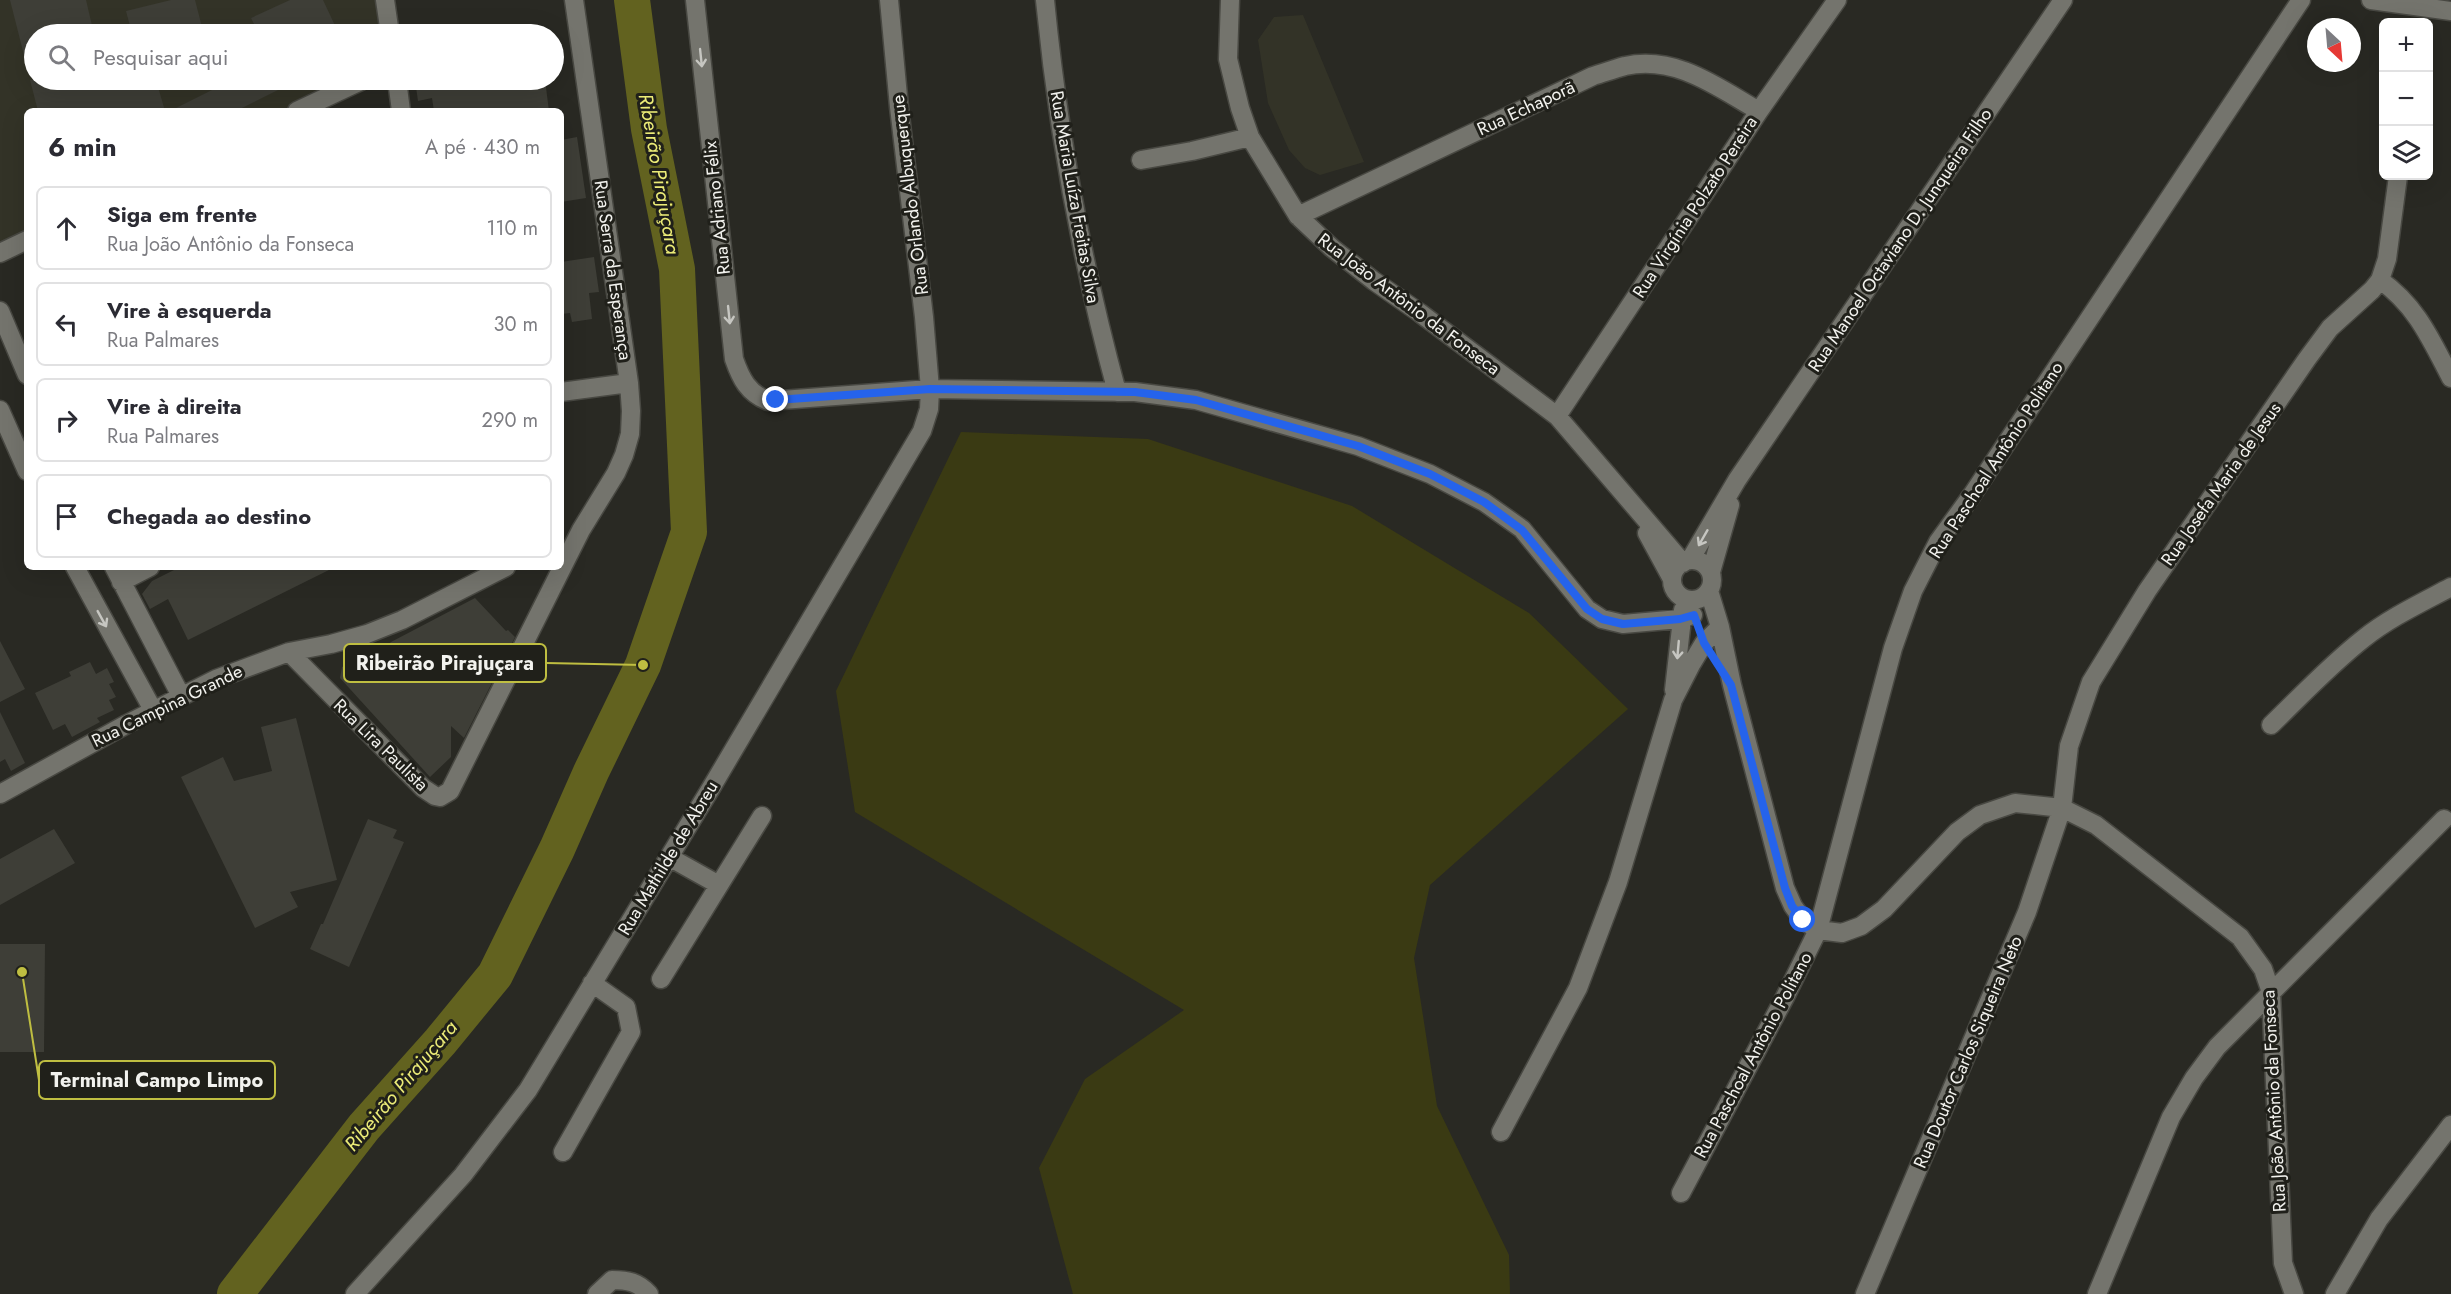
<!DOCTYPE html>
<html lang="pt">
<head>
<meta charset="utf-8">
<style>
  :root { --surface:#fff; --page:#f7f7f7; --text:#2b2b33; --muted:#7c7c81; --line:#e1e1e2 }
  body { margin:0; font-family:Jost,sans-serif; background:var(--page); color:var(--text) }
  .controls { position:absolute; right:18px; top:18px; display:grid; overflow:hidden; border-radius:9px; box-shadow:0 6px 24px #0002 }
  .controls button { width:54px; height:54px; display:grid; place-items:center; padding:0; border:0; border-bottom:2px solid var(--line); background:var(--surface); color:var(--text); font:30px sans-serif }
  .compass { position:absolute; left:2307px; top:18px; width:54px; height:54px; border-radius:50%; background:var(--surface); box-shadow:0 6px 24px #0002; rotate:154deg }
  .stop { position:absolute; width:18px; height:18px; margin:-14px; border:4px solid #2563eb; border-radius:50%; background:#fff }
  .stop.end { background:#2563eb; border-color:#fff; box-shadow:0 2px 6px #0008 }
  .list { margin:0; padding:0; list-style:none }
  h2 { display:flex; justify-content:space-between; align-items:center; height:78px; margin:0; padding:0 24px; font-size:26px }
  h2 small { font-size:20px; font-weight:400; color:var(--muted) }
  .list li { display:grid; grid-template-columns:39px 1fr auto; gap:18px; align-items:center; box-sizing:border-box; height:84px; margin:0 12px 12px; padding:0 12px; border:2px solid var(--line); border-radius:9px }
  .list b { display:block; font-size:22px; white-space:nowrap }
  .list p { margin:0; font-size:20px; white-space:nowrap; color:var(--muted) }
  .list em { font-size:20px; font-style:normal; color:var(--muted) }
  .icon { flex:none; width:33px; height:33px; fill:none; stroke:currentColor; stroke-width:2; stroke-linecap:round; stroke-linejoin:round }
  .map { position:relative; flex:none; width:2451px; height:1294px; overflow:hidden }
  .search { position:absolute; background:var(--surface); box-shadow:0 6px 24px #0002; left:24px; top:24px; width:540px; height:66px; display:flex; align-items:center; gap:15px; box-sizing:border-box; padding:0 21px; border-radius:33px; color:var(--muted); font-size:22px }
  .panel { position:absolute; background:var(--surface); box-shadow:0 6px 24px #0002; left:24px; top:108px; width:540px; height:462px; border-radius:9px }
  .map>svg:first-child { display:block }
  .built { fill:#333327 }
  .green { fill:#3a3a13 }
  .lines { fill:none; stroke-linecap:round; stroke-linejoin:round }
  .river { stroke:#62621f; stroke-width:36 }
  .building { fill:#3e3e37 }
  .street-casing { stroke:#484842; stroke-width:21 }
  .street { stroke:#74746d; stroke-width:18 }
  .oneway { stroke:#c6c6c1 }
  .route { stroke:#2563eb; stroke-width:8 }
  .labels { text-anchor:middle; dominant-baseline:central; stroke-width:6; stroke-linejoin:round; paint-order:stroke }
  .street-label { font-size:18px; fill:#f2f2ee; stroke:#20201a }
  .water-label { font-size:20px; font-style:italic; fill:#ebeb77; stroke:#20201a }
  .leader { fill:none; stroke:#bfbe41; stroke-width:2 }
  .callout-dot { fill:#bfbe41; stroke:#20201a; stroke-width:2 }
  .callout { fill:#20201a; stroke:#bfbe41; stroke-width:2 }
  .callout-label { font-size:20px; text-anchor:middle; font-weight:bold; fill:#f2f2ee }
</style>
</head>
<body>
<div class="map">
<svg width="2451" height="1294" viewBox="0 0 2451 1294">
  <rect width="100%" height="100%" fill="#292923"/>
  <path class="built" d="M0,0h386l5,34h-357v46h329l-66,31h-270v129l-27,13z
    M1303,15l61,147 -44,13 -15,-7 -16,-18 -21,-47 -10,-63 16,-23z"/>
  <path class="green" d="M961,432l187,7 204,67 177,107 99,96 -198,176 -16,73 23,148 72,149 1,39h-437l-34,-126 46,-89 99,-69 -329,-198 -19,-121z"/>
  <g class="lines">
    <path class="river" d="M235,1294l129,-167 76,-85 55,-67 62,-126 34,-77 52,-107 46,-133 -12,-263 -28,-140 -17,-129"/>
  </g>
  <path class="building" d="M10,0h76l8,34h-60v40l-5,1z
    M171,0h24l7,27 -4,1 1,6h-22l-1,-4 -20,4h-24l-6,-23z
    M290,0h33l16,34h-80l-8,-16z
    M30,80h126l9,31h-127z
    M232,80h66l-62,31h-66z
    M415,80h130l4,31h-115l-2,-13 -14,3z
    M577,137l9,61 -25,4v-62z
    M594,257l5,35 -10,1 3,26 -20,3 -2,-9 -9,1v-52z
    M180,567h155l-147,73 -20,-41 -18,10 -8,-15 10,-13z
    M475,598l31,33 2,-1 7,7 -51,101 -13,-12v31l-21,20 -90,-99 2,-11 23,-11 5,5 21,-19z
    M0,641l25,48 -25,13z
    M90,662l6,12 11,-6 7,14 -5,2 7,13 -7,3 5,10 -17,8 3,4 -28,15 -7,-13 -12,6 -18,-37 36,-17 -2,-4z
    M0,712l25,51 -14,8 -6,-12 -5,3z
    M296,718l41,162 -47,12 8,15 -43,21 -74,-151 42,-20 11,24 38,-10 -11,-44z
    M368,819l29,11 -4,8 11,4 -55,125 -39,-18 11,-25h2z
    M54,829l21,34 -75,42v-46z
    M0,944h45l-1,108h-44z"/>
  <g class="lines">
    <defs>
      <path id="street" d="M385,0l5,34
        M695,0l39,359c7,20 14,34 34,42l162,-12 205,3 61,8 162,46 72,28 54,28 38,27 65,80 15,10 21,5 57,-5 13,-4
        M1045,0c13,132 37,264 72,392
        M1230,0l-2,59 12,49 10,29 48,79 34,32 42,33 46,32 137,103 126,147
        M2371,0l80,11
        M397,80l4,31
        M297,111l66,-31
        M1141,160l51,-9 58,-14
        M1298,216l295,-140c10,-3 21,-7 32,-10 51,-11 92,21 134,45
        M0,253l27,-13
        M2380,280c37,26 51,60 71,98
        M0,311l27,64
        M561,392l68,-9
        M0,410l27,61
        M1557,416l202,-305 78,-111
        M1647,533l25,46
        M1690,560l47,-80 326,-480
        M1672 580a20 20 0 1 1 40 0a20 20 0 1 1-40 0Z
        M75,567l78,143
        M114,567l67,129
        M1711,572l19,-67
        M121,582l29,-15
        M1709,591l11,36 12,58 53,203 8,18 10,14 15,10 24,3 19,-7 23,-17 73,-77 23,-17 35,-12 47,5 34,17 144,112 23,32 8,23 12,271 11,31
        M289,652l134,136 12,8 5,1 10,-6 131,-261 35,-57 8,-18 6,-21 1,-23 -2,-28 -55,-383
        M1674,690l9,-80
        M2271,725c30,-29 59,-60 92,-86 26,-21 58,-36 88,-52
        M0,794l127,-70 89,-45 73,-27 42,-8 36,-10 35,-14 104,-53
        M669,857l50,28
        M661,979l101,-163
        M1501,1132l77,-144 40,-106 55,-182 19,-37 12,-20 16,-16
        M563,1152l68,-120 -5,-25 -34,-24
        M1681,1193l104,-196 33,-67 75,-282 20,-57 25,-49 34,-47 329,-495
        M355,1294l108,-119 65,-85 183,-302 211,-357 7,-22 1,-20 -6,-72 -25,-210 -10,-107
        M597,1294l15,-14c16,0 26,2 37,14
        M1865,1294l162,-382 35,-104 7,-62 22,-64 56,-91 160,-232 23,-31 42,-38 8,-10 7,-21 11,-83
        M2097,1294l74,-177 23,-39 23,-31 227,-228
        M2335,1294l44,-75 72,-94"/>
    </defs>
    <use href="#street" class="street-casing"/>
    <use href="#street" class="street"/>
  </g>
  <defs><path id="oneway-shaft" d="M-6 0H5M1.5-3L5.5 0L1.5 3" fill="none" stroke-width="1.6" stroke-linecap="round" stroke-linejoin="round" transform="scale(1.5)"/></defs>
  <g class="oneway">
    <use href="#oneway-shaft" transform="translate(701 58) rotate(84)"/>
    <use href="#oneway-shaft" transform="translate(729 315) rotate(84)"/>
    <use href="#oneway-shaft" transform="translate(1703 538) rotate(120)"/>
    <use href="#oneway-shaft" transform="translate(102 619) rotate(61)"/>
    <use href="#oneway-shaft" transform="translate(1678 650) rotate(95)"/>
  </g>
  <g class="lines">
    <path class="route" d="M776,400l154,-11 205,3 61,8 162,46 72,28 54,28 38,28 65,79 15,10 21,5 57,-5 14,-4 10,28 27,42 54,203 7,18 11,14"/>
  </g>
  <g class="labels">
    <g class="street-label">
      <text transform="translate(1526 108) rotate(-25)">Rua Echaporã</text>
      <text transform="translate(910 195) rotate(-97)">Rua Orlando Albuquerque</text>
      <text transform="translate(1075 197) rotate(80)">Rua Maria Luíza Freitas Silva</text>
      <text transform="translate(1695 207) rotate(-57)">Rua Virgínia Polzato Pereira</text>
      <text transform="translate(717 208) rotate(-96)">Rua Adriano Félix</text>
      <text transform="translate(1900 240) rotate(-56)">Rua Manoel Octaviano D. Junqueira Filho</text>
      <text transform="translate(613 270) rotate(82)">Rua Serra da Esperança</text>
      <text transform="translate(1409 304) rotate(37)">Rua João Antônio da Fonseca</text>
      <text transform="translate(1996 460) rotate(-57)">Rua Paschoal Antônio Politano</text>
      <text transform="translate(2221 484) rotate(-55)">Rua Josefa Maria de Jesus</text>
      <text transform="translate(167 706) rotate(-26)">Rua Campina Grande</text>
      <text transform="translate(381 745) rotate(44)">Rua Lira Paulista</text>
      <text transform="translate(668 858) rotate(-59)">Rua Mathilde de Abreu</text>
      <text transform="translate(1968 1052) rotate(-67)">Rua Doutor Carlos Siqueira Neto</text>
      <text transform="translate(1753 1055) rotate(-62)">Rua Paschoal Antônio Politano</text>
      <text transform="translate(2274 1101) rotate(-93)">Rua João Antônio da Fonseca</text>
    </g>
    <g class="water-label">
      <text transform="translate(659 174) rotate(80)">Ribeirão Pirajuçara</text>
      <text transform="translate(401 1086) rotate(-50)">Ribeirão Pirajuçara</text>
    </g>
  </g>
  <path class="leader" d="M643 665L546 663M22 972L39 1080"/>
  <g class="callout-dot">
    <circle cx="643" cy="665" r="6"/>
    <circle cx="22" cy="972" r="6"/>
  </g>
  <g class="callout">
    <rect x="344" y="644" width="202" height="38" rx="6"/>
    <rect x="39" y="1061" width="236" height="38" rx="6"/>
  </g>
  <g class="callout-label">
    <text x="445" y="670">Ribeirão Pirajuçara</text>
    <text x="157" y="1087">Terminal Campo Limpo</text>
  </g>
</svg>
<div class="controls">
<button>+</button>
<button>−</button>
<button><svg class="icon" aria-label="layers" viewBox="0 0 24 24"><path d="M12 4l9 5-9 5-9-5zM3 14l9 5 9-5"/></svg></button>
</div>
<svg class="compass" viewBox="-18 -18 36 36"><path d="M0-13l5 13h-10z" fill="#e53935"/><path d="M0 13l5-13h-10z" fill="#7c7c81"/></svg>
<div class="stop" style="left:1803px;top:920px"></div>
<div class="stop end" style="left:776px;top:400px"></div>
<div class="search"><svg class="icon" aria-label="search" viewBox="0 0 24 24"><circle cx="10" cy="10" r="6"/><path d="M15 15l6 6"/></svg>Pesquisar aqui</div>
<section class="panel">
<h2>6 min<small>A pé · 430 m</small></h2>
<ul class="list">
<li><svg class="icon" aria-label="ahead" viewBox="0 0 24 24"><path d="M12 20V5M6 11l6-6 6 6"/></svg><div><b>Siga em frente</b><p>Rua João Antônio da Fonseca</p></div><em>110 m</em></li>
<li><svg class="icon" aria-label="left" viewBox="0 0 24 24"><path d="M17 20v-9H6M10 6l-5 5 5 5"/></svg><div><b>Vire à esquerda</b><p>Rua Palmares</p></div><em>30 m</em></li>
<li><svg class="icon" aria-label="right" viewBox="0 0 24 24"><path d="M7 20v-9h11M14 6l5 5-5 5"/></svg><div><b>Vire à direita</b><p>Rua Palmares</p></div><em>290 m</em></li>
<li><svg class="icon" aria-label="arrive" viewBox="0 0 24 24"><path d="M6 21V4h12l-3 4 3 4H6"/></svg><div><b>Chegada ao destino</b></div></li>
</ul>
</section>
</div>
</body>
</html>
